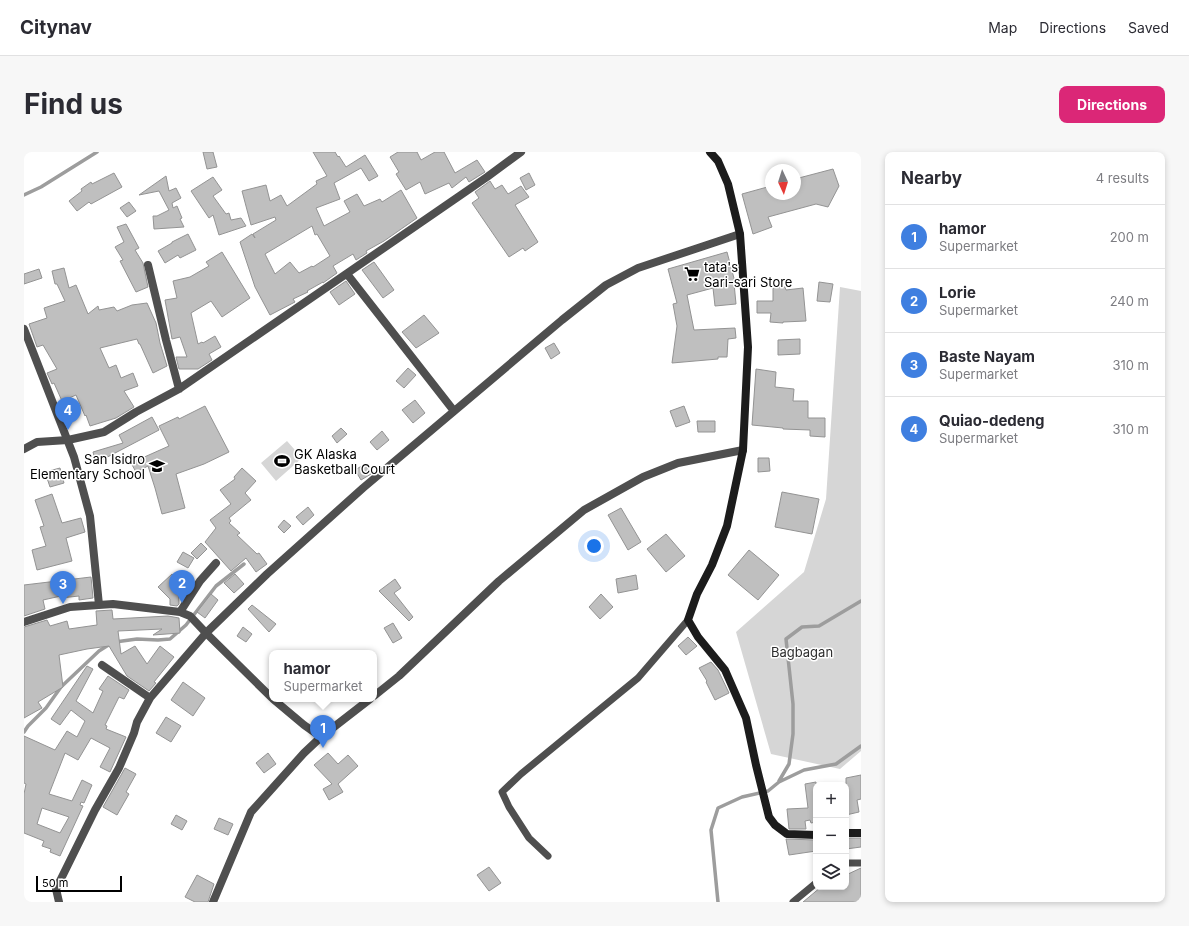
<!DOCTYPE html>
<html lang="en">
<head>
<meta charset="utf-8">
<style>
  :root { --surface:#fff; --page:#f7f7f7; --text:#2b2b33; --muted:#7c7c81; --line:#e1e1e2; --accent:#db2777 }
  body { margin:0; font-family:Inter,sans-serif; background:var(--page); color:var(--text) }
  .controls { position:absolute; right:12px; bottom:12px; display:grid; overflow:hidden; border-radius:8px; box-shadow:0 2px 6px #0003 }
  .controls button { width:36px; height:36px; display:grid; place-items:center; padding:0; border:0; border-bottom:1px solid var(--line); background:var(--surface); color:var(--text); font:20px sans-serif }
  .compass { position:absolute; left:741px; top:12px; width:36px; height:36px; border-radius:50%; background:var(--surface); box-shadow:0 2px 6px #0003; rotate:176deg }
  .scale { position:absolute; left:12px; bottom:10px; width:86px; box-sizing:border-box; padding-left:4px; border:2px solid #000; border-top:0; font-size:11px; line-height:14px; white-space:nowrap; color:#000; -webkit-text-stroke:3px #fff; paint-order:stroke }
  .you { position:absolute; left:570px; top:394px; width:14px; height:14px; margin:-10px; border:3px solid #fff; border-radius:50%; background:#1a73e8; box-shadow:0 0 0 6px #1a73e833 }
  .badge { display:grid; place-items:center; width:26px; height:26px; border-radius:50%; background:var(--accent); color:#fff; font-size:13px; font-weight:700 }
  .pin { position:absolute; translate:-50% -33px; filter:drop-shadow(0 1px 2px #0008) }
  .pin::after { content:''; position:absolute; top:21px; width:14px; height:12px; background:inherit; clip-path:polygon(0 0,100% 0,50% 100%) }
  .popup { position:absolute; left:245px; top:498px; width:108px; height:52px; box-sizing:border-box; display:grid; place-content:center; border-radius:8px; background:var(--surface); filter:drop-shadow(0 1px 3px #0005); font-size:13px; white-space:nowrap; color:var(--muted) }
  .popup b { font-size:15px; color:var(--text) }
  .popup::after { content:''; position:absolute; left:50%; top:100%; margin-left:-8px; border:8px solid transparent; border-top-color:var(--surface) }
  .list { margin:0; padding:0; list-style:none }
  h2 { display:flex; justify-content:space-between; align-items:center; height:52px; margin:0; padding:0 16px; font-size:17px }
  h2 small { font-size:13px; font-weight:400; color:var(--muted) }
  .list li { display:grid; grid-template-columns:26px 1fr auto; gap:12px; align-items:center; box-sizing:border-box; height:64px; padding:0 16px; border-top:1px solid var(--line) }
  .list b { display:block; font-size:15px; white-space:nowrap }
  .list p { margin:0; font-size:13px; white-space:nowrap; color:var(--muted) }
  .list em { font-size:13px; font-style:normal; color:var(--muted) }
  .icon { flex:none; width:22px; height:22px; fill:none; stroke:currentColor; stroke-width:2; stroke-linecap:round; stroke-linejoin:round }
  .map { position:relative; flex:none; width:837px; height:750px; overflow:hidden; border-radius:8px }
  header { display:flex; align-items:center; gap:24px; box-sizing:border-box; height:56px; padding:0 20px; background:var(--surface); border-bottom:1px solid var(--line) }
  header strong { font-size:19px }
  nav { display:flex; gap:22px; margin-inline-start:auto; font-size:14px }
  .intro { display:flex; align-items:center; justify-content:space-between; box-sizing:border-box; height:96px; padding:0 24px }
  h1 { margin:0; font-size:28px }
  .button { padding:10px 18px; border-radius:8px; background:var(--accent); color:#fff; font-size:14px; font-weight:700 }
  main { display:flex; gap:24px; padding:0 24px }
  aside { flex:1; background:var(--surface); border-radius:8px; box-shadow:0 2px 6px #0003 }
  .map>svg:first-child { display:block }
  .green { fill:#d6d6d6 }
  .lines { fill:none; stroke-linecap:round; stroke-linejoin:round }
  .stream { stroke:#9d9d9d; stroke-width:3.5 }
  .building { fill:#bfbfbf; stroke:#939393; fill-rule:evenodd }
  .lane { stroke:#4f4f4f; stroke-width:7 }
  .street { stroke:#4f4f4f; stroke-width:8 }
  .secondary { stroke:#1c1c1c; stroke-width:8 }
  .labels { text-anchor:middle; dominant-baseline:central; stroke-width:3; stroke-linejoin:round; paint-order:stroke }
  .poi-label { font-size:13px; fill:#000; stroke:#fff; text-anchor:start }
  .park-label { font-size:13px; fill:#2d2d2d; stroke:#fff }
</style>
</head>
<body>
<header>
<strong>Citynav</strong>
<nav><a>Map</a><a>Directions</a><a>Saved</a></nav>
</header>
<div class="intro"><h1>Find us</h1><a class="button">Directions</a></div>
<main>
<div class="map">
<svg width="837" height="750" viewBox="0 0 837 750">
  <rect width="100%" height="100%" fill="#fff"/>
  <path class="green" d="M816,135l21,4v460l-21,18 -69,-15 -35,-122 68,-60 22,-73z
    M263,289l15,17 -26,23 -15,-18z"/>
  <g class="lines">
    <path class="stream" d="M0,43l17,-8 56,-35
      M91,490l22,-3 21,1 12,-1 16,-14 30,-39 28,-22
      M0,580l4,-6 18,-18 15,-21 38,-36 11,-7
      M755,629l10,-17 4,-30v-30l-7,-65 16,-12 17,-1 42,-25
      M694,750l-7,-72 7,-22 24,-11 26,-6 11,-9 25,-12 32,-6 25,-18"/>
  </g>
  <path class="building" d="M179,0h10l4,15 -10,2z
    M289,0h22l3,5 1,-1 7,11 19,-12 13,21 -9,5 -8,-13 -27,15 6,16 -24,9 8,18 26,-14 -6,-11 13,-7 7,12 16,-7 2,3 19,-12 16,28 -33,23 -18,10 1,2 -11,7 -3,-6 -20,12 4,7 -14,10v-1l-16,9 1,1 -15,7 2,3 -25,13 -15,-28 -15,-45 12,-8 3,4 -2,-4 23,-14 -1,-3 -24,8 -9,-34 24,-6 4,16 11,-6 6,11 30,-22 -1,-3 11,-5zM288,74l3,9 2,-1 13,22 -17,11 -1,-1 -13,7 -9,-11 -15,12 -10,-20z
    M374,0h19l4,8 14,-8h9l11,21 22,-13 8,12 -16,10 -3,-5 -14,11 -3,-5 -24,11 -5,-12 -14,8 -10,-16 3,-2 -9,-15z
    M809,17l6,17 -11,21 -12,-3 -48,13 4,10 -19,7 -11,-40 29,-8v8h24v-15z
    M90,21l8,14 -31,17 -2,-2 -12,9 -8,-10 13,-10 -1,-2 10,-7 1,2z
    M505,21l6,12 -9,5 -6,-12z
    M142,24l3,15 7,-3 5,10 -9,5 1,5 4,-2 5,12 -2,1 4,8 -30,2 -1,-13h4l12,-6 -10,-19 -20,4z
    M189,25l9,13 -9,6 13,18 3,-1 2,7 10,-2 5,8 -27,9 -6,-20 -4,3 -18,-27z
    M466,29l5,8 7,-4 6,9 13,-8 8,11 -14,8 23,37 -13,9 -2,-3 -14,9 -37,-54 7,-5 -4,-6z
    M105,50l7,9 -9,6 -7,-9z
    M102,72l13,24 -4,2 8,13 5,24 -12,5 -16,-31 3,-1 -8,-13 9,-5 -7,-15z
    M164,82l8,16 -16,8 -2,-3 -13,8 -7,-12 14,-8v-1z
    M198,100l28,46 -28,19 -11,-16 -20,12 7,31 4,-2 1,1 12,-7 6,11 -12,7 3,6 -14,9h-19l-3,-12h11l-7,-20 -8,2 -7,-39 12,-2 -4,-17 17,-4 19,-11 -3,-4z
    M703,100l8,30 -1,1 2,21 -21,2 -2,-18 -26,7 7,35 41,-2 1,10 -8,1 -1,18h-9v2l-46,4 5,-37 -4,-22 4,-1 -9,-34z
    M350,110l20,28 -11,8 -21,-28z
    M40,116l5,20 7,-3 12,29 10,-8 1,4 15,-3 3,4 15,-6 15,-2 9,20 4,20 7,23 -14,7 -13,-29h-1l-2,-5 -37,9 9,20 7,-3 5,13 12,-5 5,13 -14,5 10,16 -18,11 -26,8 -4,-11 -1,1 -9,-21 -14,6 -8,-18 -2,1 -5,-11 10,-4 -14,-24 -6,2 -8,-23 18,-6 -3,-10 21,-7 -8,-17h-2l-3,-13z
    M15,117l3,9 -18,6v-10z
    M322,129l9,13 -16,11 -9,-13z
    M795,130l14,2 -3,18 -13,-1z
    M761,135l1,3 17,-2 3,33 -23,1v1l-13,-1 1,-9h-14v-12h16v-13z
    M400,163l15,18 -23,15 -14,-16z
    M776,187v15l-22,1v-15z
    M530,191l6,10 -9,6 -6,-11z
    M384,216l8,7 -12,13 -8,-7z
    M732,217l20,3 -1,15 19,2 -1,12h15v17h17v19l-15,-1v-6l-27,-1v-1l-31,-3z
    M391,248l10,13 -12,10 -11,-13z
    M181,254l24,46 -25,12 -28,10 9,34 -23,6 -7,-26 -7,-22 -12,6 -5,-9 38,-17 -10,-20 19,-9 1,2z
    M660,254l6,16 -14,5 -6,-16z
    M128,265l7,13 -63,33 -3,-11 30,-9 -4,-8z
    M673,269h18v11h-17z
    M317,276l6,6 -10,9 -5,-7z
    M358,279l7,9 -12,10 -7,-8z
    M734,306h11l1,13 -12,1z
    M341,312l6,10 -10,6 -6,-10z
    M36,316l4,15 -14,4 -5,-15z
    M218,316l14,13 -11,12 6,7 -22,18 2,3 -2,2 11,10 -3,2 20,19 2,-1 8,11 -11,8 -10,-14 -15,13 -26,-29 11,-14 -6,-8 21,-16 -11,-14 15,-11 -1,-2z
    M758,340l37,7 -7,35 -37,-7z
    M28,342l10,29 19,-5 4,14 -19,6 6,23 -35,9 -5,-20 14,-4 -6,-19 4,-1 -9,-26z
    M284,355l6,8 -11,10 -7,-8z
    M597,356l20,34 -13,8 -20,-35z
    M260,368l7,6 -7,7 -6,-6z
    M642,382l19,22 -19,16 -19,-23z
    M177,391l6,6 -10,10 -6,-6z
    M725,398l30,25 -21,25 -30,-25z
    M159,400l11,6 -6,10 -11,-6z
    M148,422l8,8 -2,1 1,21 -2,2 -7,-1v-6l-12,-12z
    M211,422l9,10 -10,9 -10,-10z
    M612,423l2,14 -20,4 -2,-14z
    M67,425l2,21 -14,2v-4l-18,2v-2l-18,4 2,9 -21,7v-31z
    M371,427l6,9 -7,5 19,24 -4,4 -30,-30z
    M187,442l7,6 -13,18 -8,-6z
    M577,442l12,13 -13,12 -11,-12z
    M228,453l24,19 -7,8 -21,-23z
    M88,458l1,9 55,-3 11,2 1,15 -27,2 9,-6 -44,2 3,23 14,-8 12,18 13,-18 14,11 -20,25 2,1 -7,8 -22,-15 -18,-30 -22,3 -28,6 4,32 -25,15 4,6 -18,10v-91l23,-7 3,6 17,-5 2,8 28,-4 -1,-14z
    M369,471l9,15 -9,5 -9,-15z
    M219,475l9,7 -6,8 -9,-6z
    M664,485l9,9 -11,9 -8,-9z
    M687,510l7,8 11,23 -14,7 -9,-18 1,-1 -8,-13z
    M63,514l6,3 -17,32 17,12 10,-22 -4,-2 9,-13 21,14 -5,9 -5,-2 -14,28 2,1 -1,3 20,8 -16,35 -10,-5 10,-19 -19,-10 -13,22 -13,-7 -16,41 23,7 10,-21 10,5 -8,18 -3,-1 -1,3 3,1 -23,50 -10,-4 1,-3 -9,-3 2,-5 -20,-8v-39l2,-10 -2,-1v-47l31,14 12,-19 10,6 8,-16 -14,-11 -11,15 -9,-6zM18,656l27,9 -9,16 -23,-9z
    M159,530l22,16 -12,18 -22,-16z
    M142,565l15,9 -10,16 -15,-9z
    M244,601l8,11 -12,9 -8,-10z
    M304,601l10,11 10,-9 10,11 -20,18 5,8 -14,8 -6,-11 9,-5 -18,-19z
    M101,616l11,6 -10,18 3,2 -12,21 -14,-8z
    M837,623v24l-4,1 2,12 -13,3v-37z
    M792,630v40l-5,1 -1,-3 -5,1 1,8h-17l-2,-20 21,-1 -3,-24z
    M152,663l11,6 -5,9 -11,-6z
    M195,666l14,6 -5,11 -14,-6z
    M826,686h11v9l-15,2v-10z
    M762,687l30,1v11l-27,4z
    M465,715l12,16 -12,8 -12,-16z
    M837,716v34h-58l18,-15h25v-12z
    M173,723l17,9 -6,18h-13l-10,-5z"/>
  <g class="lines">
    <path class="lane" d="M524,704l-19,-18 -20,-31 -7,-15 19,-18 117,-96 50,-58
      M822,711h15
      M769,750l23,-19"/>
    <path class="street" d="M124,113l18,75 13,49
      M323,122l107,137
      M0,177l50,128 16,59 9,89
      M0,297l13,-7 31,-2 36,-8 32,-20 43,-23 308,-212 34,-25
      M156,460l20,-31 16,-18
      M0,470l46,-15 43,-3 67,8 10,4 16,17 66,65
      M78,513l48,33
      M350,544l25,-20 100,-95 85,-71 59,-33 35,-14 65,-13
      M249,547l31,26 17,12 49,-38
      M35,750l-3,-13 39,-79 24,-42 15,-35 3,-11 13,-24 56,-65 61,-59 96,-86 199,-168 44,-35 32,-17 102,-34
      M189,750l38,-90 53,-59 17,-16"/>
    <path class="secondary" d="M686,0l8,9 10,23 12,50 8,113 -5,103 -16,76 -15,39 -15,29 -9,26 10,17 27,33 21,48 10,47 13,52 6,8 12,9 29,1
      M822,681h15"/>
  </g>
  <defs>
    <symbol id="supermarket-bare" viewBox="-9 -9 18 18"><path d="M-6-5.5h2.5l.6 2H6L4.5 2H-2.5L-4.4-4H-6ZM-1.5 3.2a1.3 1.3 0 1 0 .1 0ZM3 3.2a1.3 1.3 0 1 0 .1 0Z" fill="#000" stroke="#fff" stroke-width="2.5" paint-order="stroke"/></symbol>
    <symbol id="stadium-bare" viewBox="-9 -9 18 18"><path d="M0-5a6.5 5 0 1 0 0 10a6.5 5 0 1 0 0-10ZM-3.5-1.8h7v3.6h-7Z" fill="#000" stroke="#fff" stroke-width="2.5" paint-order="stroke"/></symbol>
    <symbol id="school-bare" viewBox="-9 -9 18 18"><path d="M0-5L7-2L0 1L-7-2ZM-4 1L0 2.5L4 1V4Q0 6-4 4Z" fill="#000" stroke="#fff" stroke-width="2.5" paint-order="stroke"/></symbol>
  </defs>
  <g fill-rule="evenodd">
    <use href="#supermarket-bare" x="657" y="111" width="22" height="22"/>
    <use href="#stadium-bare" x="247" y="298" width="22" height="22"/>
    <use href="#school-bare" x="122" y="303" width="22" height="22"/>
  </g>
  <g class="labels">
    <g class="poi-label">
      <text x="680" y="115">tata's<tspan x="680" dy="15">Sari-sari Store</tspan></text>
      <text x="270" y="302">GK Alaska<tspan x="270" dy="15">Basketball Court</tspan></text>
      <text x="121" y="307" text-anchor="end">San Isidro<tspan x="121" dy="15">Elementary School</tspan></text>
    </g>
    <g class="park-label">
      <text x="778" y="500">Bagbagan</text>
    </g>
  </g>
</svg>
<div class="controls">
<button>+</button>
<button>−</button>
<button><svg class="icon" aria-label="layers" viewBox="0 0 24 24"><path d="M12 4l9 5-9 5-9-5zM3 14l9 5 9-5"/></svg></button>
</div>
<svg class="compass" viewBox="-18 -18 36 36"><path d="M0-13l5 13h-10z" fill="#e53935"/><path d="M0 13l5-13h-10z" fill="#7c7c81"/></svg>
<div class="scale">50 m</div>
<div class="you"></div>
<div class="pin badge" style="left:299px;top:596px;background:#3f7fe0">1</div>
<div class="popup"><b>hamor</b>Supermarket</div>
<div class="pin badge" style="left:158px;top:451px;background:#3f7fe0">2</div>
<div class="pin badge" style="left:39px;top:452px;background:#3f7fe0">3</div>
<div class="pin badge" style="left:44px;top:278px;background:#3f7fe0">4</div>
</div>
<aside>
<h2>Nearby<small>4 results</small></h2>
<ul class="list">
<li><span class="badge" style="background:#3f7fe0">1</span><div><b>hamor</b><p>Supermarket</p></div><em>200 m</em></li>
<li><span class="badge" style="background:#3f7fe0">2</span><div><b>Lorie</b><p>Supermarket</p></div><em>240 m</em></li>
<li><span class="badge" style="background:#3f7fe0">3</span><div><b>Baste Nayam</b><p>Supermarket</p></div><em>310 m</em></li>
<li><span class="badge" style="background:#3f7fe0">4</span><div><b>Quiao-dedeng</b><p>Supermarket</p></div><em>310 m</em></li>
</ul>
</aside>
</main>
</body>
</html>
